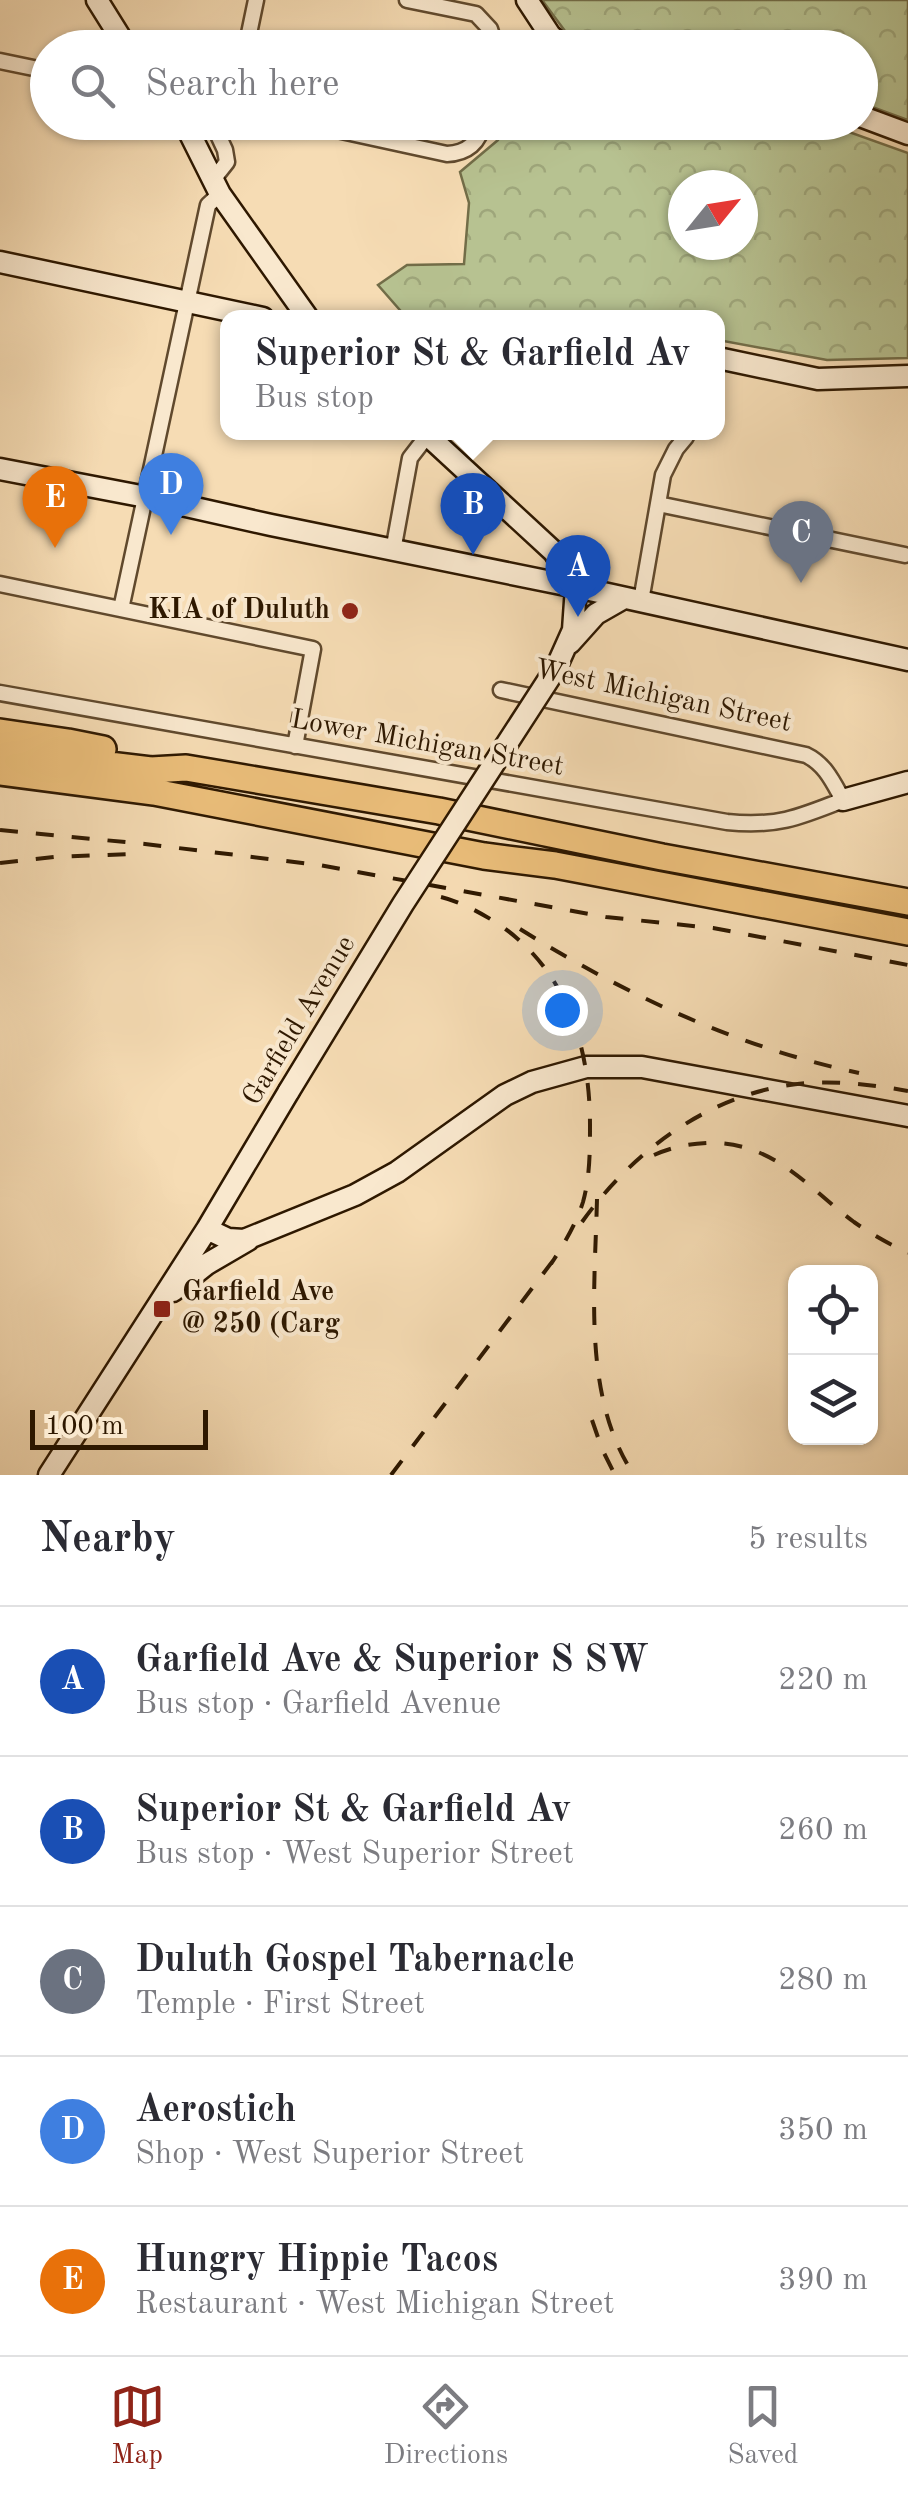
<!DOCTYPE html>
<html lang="en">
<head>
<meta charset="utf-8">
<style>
  :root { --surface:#fff; --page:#f2f2f3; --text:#2b2b33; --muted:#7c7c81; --line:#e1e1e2; --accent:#8f2418 }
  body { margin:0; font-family:"Old Standard TT",serif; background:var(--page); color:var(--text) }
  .controls { position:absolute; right:30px; bottom:30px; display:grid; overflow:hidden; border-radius:20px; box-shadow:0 2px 8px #0004 }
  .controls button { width:90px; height:90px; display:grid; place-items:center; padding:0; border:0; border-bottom:2px solid var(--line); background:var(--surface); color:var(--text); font:50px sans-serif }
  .compass { position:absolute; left:668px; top:170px; width:90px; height:90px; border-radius:50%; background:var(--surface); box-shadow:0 2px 8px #0004; rotate:60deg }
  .scale { position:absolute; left:30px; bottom:25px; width:178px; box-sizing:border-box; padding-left:10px; border:5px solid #2e1800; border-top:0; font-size:28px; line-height:35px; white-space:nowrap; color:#2e1800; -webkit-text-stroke:8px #f9e8ce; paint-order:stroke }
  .you { position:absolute; left:562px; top:1010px; width:35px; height:35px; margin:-25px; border:8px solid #fff; border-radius:50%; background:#1a73e8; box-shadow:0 0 0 15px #1a73e833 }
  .badge { display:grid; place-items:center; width:65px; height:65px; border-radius:50%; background:var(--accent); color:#fff; font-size:32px; font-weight:700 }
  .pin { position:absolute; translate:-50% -82px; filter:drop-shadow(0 2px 5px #0008) }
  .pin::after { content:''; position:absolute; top:52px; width:35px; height:30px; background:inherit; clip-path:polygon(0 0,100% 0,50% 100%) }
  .popup { position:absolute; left:220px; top:310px; width:505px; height:130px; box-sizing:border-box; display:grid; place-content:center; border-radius:20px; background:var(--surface); filter:drop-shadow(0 2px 8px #0005); font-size:32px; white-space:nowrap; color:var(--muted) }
  .popup b { font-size:38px; color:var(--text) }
  .popup::after { content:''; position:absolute; left:50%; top:100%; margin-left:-20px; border:20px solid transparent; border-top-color:var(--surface) }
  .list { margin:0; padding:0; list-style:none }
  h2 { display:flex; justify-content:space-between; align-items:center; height:130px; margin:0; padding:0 40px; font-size:42px }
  h2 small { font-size:32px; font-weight:400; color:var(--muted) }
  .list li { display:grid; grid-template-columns:65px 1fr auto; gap:30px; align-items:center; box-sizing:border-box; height:150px; padding:0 40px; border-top:2px solid var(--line) }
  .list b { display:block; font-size:38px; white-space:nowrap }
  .list p { margin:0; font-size:32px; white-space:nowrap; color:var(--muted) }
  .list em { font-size:32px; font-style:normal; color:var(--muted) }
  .icon { flex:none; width:55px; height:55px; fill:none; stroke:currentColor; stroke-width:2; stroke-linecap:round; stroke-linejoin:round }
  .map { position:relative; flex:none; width:908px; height:1475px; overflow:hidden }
  .search { position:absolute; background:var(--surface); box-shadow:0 2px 8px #0004; left:30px; right:30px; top:30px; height:110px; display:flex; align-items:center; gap:25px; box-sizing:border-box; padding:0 35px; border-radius:55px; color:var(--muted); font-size:38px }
  .sheet { height:880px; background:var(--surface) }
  nav { display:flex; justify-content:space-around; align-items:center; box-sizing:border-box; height:140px; border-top:2px solid var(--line); background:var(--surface); font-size:28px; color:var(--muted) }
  nav a { display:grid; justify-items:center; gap:5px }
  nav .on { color:var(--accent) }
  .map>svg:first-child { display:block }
  .forest { fill:url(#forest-crowns); stroke:#726d48; stroke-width:2.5; fill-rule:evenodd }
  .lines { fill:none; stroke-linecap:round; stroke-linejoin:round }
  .street-casing { stroke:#60492d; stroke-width:19 }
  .secondary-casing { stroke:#2e1800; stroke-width:25 }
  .highway-casing { stroke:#2e1800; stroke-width:30 }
  .street { stroke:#f9e8ce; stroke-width:14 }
  .secondary { stroke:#f9e8ce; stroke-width:20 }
  .highway { stroke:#ebbe7a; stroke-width:25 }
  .rail { stroke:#2e1800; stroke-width:4; stroke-dasharray:18 18; stroke-linecap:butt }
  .secondary-bridge-casing { stroke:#2e1800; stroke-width:25; stroke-linecap:butt }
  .secondary-bridge { stroke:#f9e8ce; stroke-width:20 }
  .poi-dot { fill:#8f2418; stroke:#f9e8ce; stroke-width:4 }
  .labels { text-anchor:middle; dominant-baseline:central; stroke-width:8; stroke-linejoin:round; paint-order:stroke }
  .poi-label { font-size:28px; font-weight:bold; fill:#2e1800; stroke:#f9e8ce; text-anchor:end }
  .street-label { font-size:28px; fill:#2e1800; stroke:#f9e8ce }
</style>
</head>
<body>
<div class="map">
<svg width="908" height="1475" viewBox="0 0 908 1475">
  <defs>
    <pattern id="forest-crowns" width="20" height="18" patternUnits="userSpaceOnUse" patternTransform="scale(2.5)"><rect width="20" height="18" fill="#b7c291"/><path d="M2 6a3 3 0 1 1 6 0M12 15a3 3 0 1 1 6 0" fill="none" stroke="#9ea67b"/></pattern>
  </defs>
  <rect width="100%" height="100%" fill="#f6dcb4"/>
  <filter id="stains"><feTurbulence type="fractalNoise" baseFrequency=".002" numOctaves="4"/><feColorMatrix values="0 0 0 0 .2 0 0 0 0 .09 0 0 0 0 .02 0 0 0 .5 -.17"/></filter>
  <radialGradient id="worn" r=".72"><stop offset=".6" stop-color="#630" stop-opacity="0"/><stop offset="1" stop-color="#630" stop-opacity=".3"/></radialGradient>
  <path class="forest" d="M542,0h366v120l-47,-17 -1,-55 -274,-1 -21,-16z
    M501,123h323l84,30v205l-81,2 -109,-20v-22l-312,-1 -28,-32 29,-20 57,-1 5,-61 -9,-31 38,-32zM743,185v60h-60v-60z"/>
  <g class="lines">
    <defs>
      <path id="street" d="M407,0l69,14 14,15 6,19
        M246,48l10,-48
        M0,61l48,10
        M300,122l147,32c20,-1 33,-11 36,-32
        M212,181l15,-19 -2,-12 -13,-28
        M658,504l247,51
        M393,551l17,-93 17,-22
        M0,584l313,65 -18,97
        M641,601l22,-126 13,-26 10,-12
        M121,609l87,-404 12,-11
        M0,693l727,129c49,5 71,-4 116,-22 -10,-18 -18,-36 -37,-45l-305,-65"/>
      <path id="secondary" d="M97,0l30,48
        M527,0l23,35 14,13
        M860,116l48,18
        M184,122l36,72 88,124
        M0,262l263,56
        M718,358l100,21 90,-3
        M424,432l130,120 22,35
        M0,469l146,28 125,28 305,62 332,73
        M570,643l26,-29 28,-16
        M556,668l17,-38 3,-43
        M843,800l65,-18
        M207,1229l21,10 16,1 111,-45 42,-23 108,-77 27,-13 54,-15h56l266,49
        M173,1291l34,-27 41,-24
        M49,1475l158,-246 82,-138"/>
      <path id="highway" d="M0,732l68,10 35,7
        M0,752l151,18 35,-2 253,43 223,46 246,45
        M0,772l154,20 330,64 71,9 353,67"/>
    </defs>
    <use href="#street" class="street-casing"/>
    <use href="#secondary" class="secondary-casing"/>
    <use href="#highway" class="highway-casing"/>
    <use href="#street" class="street"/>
    <use href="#secondary" class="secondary"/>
    <use href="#highway" class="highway"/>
    <path class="rail" d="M0,830l145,14 174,21 287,52 107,11 195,37
      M0,863l54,-6 76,-3
      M441,897c20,5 38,15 56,26 69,46 93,122 93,202 0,25 0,52 -7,77 -7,22 -19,42 -32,62
      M520,929c106,66 217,118 339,144
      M654,1155c18,-8 34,-11 53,-12 66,-2 99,43 147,79 17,12 35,22 54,31
      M597,1199c-2,90 -15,198 37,276
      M582,1222c53,-74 134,-133 227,-139 33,-2 66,2 99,8
      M592,1420l10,29 13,26
      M391,1475l167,-221"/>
    <defs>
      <path id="secondary-bridge" d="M289,1091l114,-187 153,-236"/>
    </defs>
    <use href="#secondary-bridge" class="secondary-bridge-casing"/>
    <use href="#secondary-bridge" class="secondary-bridge"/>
  </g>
  <g class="poi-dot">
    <circle cx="350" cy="611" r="10"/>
    <rect x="152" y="1299" width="20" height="20" rx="5"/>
  </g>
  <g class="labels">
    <g class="poi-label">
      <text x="330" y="611">KIA of Duluth</text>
      <text x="182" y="1293" text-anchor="start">Garfield Ave<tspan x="182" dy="32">@ 250 (Carg</tspan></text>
    </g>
    <g class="street-label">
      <text transform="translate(663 697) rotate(12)">West Michigan Street</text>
      <text transform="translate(427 744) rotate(10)">Lower Michigan Street</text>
      <text transform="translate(300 1021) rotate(-59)">Garfield Avenue</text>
    </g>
  </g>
  <rect width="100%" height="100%" filter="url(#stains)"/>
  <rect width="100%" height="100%" fill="url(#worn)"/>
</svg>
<div class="controls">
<button><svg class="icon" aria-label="locate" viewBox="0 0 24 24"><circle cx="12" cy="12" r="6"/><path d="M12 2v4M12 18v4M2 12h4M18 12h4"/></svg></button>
<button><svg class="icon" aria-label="layers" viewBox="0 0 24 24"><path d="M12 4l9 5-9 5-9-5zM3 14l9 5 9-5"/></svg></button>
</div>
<svg class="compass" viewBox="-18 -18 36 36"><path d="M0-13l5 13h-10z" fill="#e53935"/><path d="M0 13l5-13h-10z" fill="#7c7c81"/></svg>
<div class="scale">100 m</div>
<div class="you"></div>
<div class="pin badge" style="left:578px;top:617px;background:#1a4fb4">A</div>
<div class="pin badge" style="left:473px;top:555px;background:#1a4fb4">B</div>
<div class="popup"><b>Superior St &amp; Garfield Av</b>Bus stop</div>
<div class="pin badge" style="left:801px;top:583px;background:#6b7280">C</div>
<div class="pin badge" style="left:171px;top:535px;background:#3f7fe0">D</div>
<div class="pin badge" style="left:55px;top:548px;background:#e8710a">E</div>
<div class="search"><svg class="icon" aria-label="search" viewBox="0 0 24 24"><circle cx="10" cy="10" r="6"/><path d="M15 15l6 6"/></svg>Search here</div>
</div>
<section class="sheet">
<h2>Nearby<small>5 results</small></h2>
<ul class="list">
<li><span class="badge" style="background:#1a4fb4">A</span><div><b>Garfield Ave &amp; Superior S SW</b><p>Bus stop · Garfield Avenue</p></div><em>220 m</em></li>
<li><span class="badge" style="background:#1a4fb4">B</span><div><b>Superior St &amp; Garfield Av</b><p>Bus stop · West Superior Street</p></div><em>260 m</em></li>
<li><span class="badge" style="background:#6b7280">C</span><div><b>Duluth Gospel Tabernacle</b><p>Temple · First Street</p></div><em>280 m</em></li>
<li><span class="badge" style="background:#3f7fe0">D</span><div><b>Aerostich</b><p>Shop · West Superior Street</p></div><em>350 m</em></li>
<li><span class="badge" style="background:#e8710a">E</span><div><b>Hungry Hippie Tacos</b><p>Restaurant · West Michigan Street</p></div><em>390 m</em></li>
</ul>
</section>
<nav>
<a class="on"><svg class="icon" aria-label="map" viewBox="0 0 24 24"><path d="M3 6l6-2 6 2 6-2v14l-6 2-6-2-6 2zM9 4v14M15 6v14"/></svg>Map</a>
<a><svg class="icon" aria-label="directions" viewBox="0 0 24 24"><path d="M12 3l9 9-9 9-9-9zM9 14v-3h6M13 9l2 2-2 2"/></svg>Directions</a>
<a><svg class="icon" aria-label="saved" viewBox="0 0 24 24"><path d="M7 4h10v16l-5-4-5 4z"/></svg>Saved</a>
</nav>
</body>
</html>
